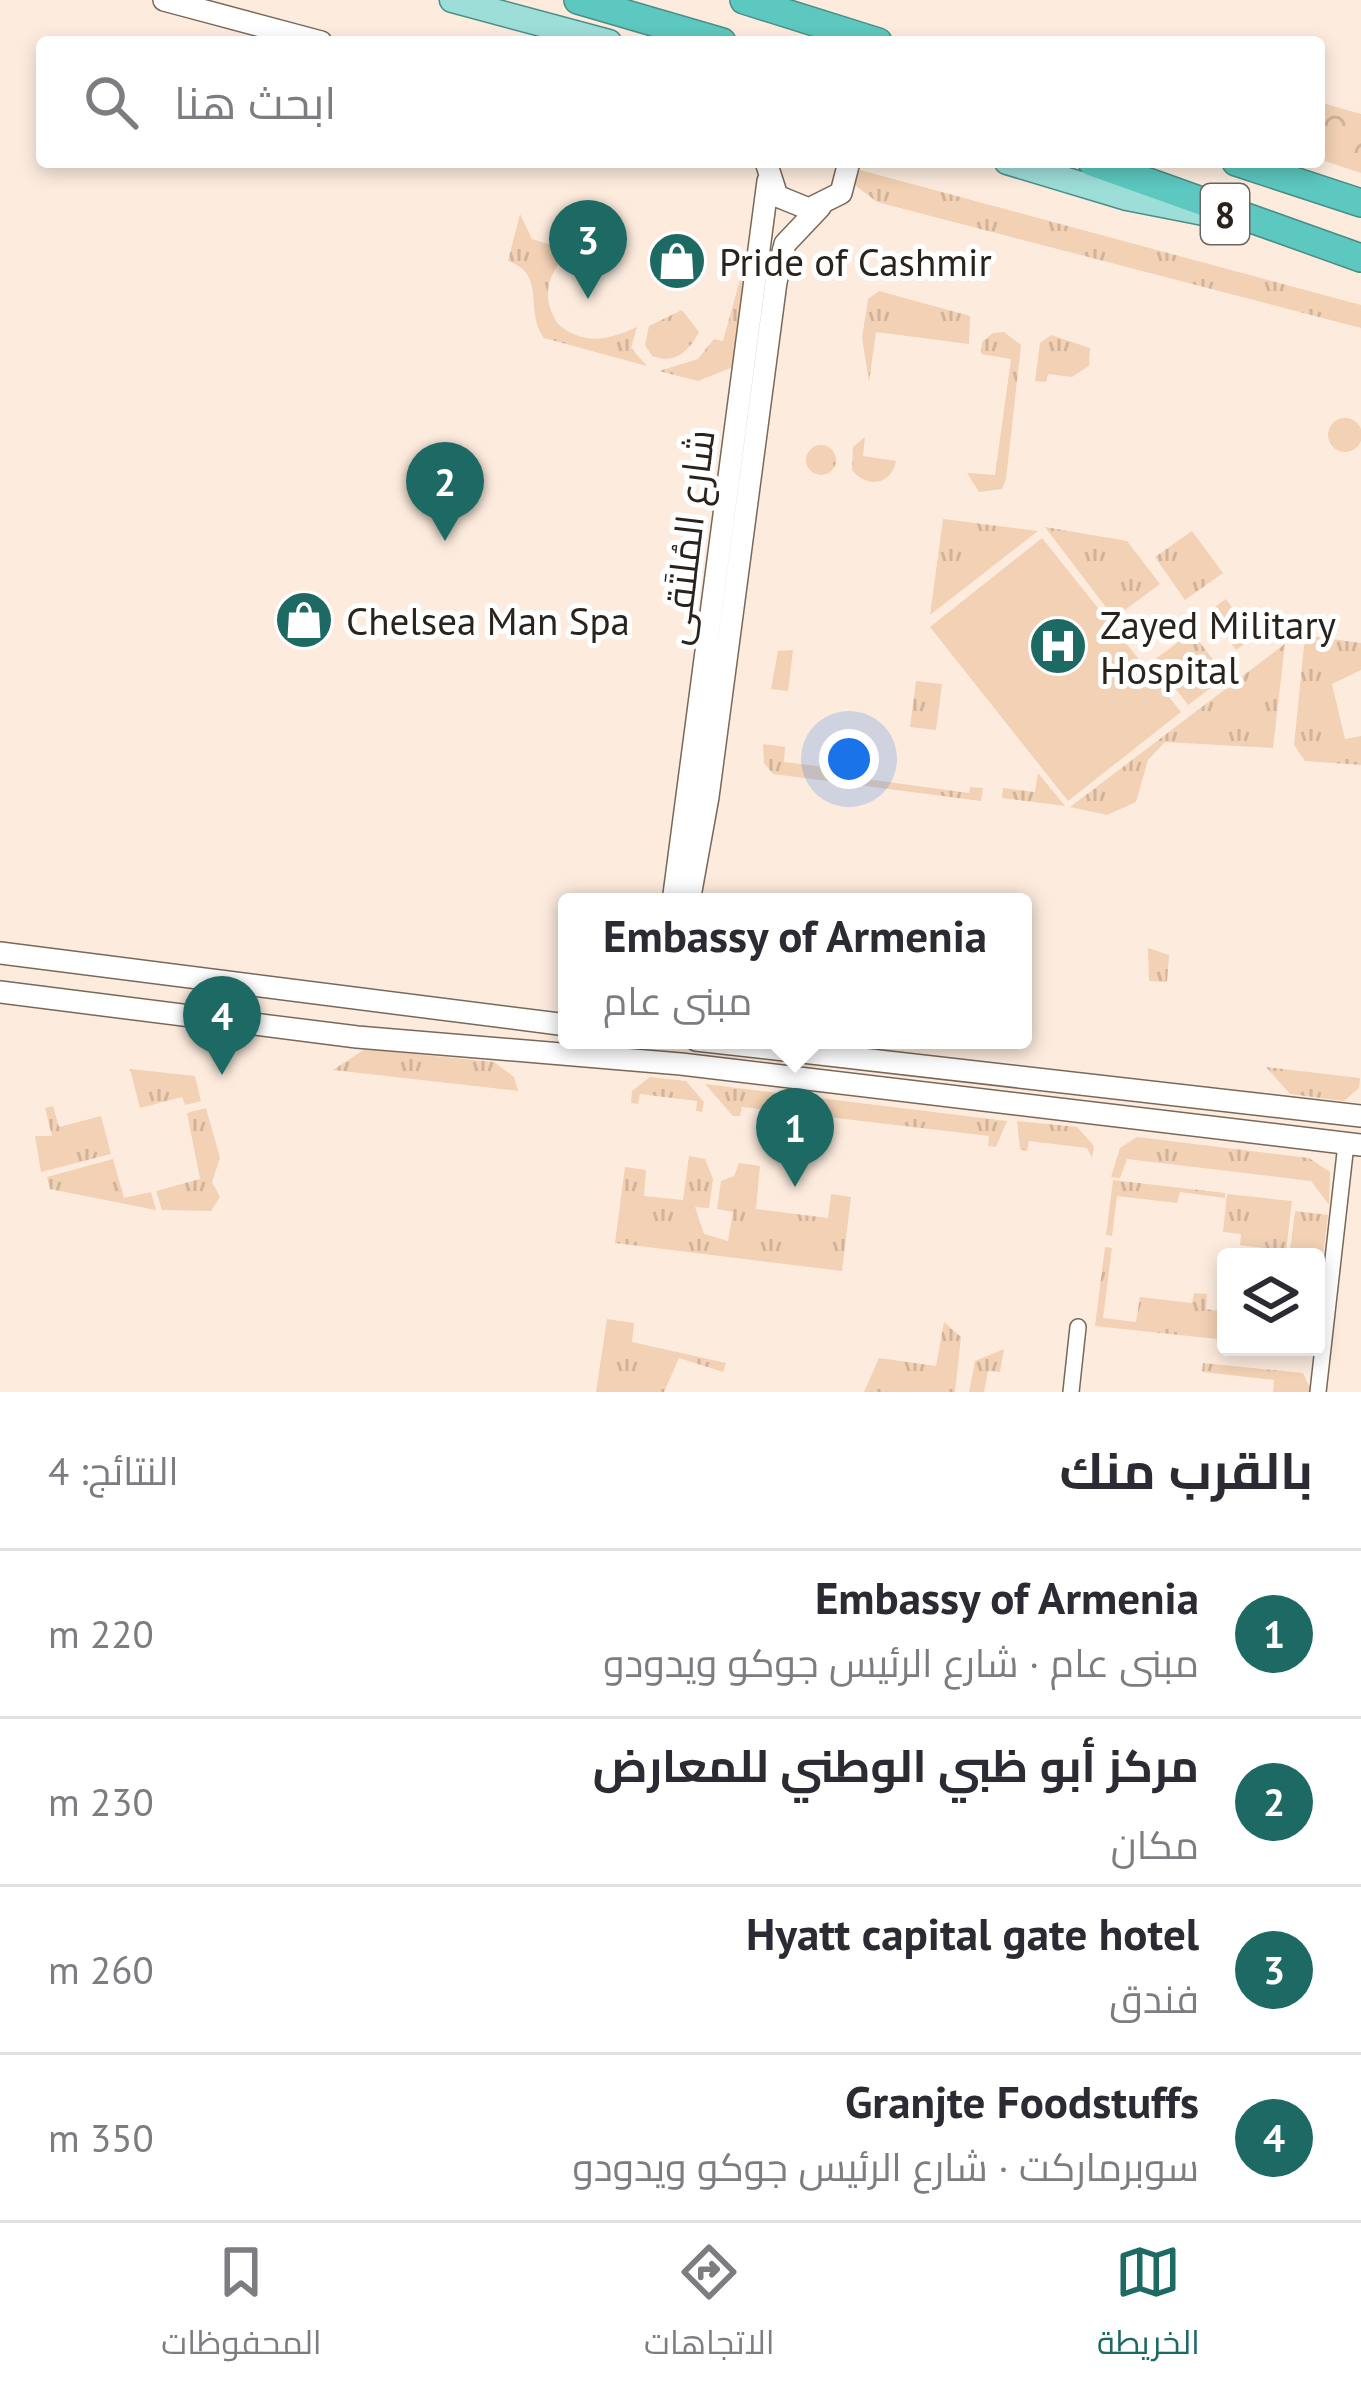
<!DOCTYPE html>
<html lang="ar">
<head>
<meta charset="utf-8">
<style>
  :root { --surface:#fff; --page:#f7f7f7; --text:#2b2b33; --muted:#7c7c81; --line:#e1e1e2; --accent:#1d6963 }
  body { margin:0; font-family:"PT Sans",Cairo,sans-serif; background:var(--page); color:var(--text); direction:rtl }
  .controls { position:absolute; right:36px; bottom:36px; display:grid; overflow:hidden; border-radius:12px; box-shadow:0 6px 18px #0003 }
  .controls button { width:108px; height:108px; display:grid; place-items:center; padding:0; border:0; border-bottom:3px solid var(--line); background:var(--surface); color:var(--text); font:60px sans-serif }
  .you { position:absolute; left:849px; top:759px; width:42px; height:42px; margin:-30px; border:9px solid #fff; border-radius:50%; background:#1a73e8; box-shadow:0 0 0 18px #1a73e833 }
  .badge { display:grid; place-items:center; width:78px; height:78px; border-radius:50%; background:var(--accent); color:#fff; font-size:39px; font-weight:700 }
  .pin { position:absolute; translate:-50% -99px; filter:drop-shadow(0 3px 6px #0008) }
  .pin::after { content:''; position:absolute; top:63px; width:42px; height:36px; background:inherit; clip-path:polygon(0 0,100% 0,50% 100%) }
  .popup { position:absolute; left:558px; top:893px; width:474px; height:156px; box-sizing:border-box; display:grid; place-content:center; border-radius:12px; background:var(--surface); filter:drop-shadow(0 3px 9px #0005); font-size:39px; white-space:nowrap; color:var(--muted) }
  .popup b { font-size:45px; color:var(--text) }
  .popup::after { content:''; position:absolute; left:50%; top:100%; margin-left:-24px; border:24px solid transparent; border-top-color:var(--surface) }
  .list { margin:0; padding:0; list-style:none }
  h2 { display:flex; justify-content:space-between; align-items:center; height:156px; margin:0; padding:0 48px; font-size:51px }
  h2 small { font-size:39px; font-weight:400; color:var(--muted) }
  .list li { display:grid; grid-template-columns:78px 1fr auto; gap:36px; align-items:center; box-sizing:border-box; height:168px; padding:0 48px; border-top:3px solid var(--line) }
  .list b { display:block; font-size:45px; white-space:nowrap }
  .list p { margin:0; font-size:39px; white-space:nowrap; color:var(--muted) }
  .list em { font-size:39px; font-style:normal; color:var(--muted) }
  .icon { flex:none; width:66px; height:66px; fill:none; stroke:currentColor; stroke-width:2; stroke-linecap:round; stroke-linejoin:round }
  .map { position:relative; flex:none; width:1361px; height:1392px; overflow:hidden; direction:ltr }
  .search { position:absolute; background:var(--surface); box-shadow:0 6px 18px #0003; left:36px; right:36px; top:36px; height:132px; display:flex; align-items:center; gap:30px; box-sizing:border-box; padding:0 42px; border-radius:12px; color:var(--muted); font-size:45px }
  .sheet { height:828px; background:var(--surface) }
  nav { display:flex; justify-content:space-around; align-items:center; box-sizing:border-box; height:168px; border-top:3px solid var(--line); background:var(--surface); font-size:33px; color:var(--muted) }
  nav a { display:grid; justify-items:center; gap:6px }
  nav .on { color:var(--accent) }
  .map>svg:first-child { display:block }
  .grass { fill:url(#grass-tufts) }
  .forest { fill:url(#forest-crowns) }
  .pitch { fill:#f2d1b4 }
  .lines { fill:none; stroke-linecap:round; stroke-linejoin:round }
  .street-casing { stroke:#796858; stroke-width:18 }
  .secondary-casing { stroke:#796858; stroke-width:24 }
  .primary-casing { stroke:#4a8e86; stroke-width:27 }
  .highway-casing { stroke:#4a8e86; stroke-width:30 }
  .street { stroke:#fff; stroke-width:15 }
  .secondary { stroke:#fff; stroke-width:21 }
  .primary { stroke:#9dded9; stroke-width:24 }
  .highway { stroke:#5cc8bf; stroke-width:27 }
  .labels { text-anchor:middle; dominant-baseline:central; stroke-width:10; stroke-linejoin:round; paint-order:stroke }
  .shield { fill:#fff; stroke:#6a6560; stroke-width:3 }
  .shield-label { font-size:36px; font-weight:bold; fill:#2a231c }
  .poi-label { font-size:39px; fill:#2a231c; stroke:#fff; text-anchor:start }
  .street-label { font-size:39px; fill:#2a231c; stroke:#fff }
</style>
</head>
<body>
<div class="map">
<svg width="1361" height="1392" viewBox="0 0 1361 1392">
  <defs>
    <pattern id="grass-tufts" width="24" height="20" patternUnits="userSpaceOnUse" patternTransform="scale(3)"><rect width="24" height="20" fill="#f2d1b4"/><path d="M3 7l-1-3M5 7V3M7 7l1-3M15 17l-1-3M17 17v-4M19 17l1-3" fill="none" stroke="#d0b39a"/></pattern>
    <pattern id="forest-crowns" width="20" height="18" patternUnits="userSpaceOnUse" patternTransform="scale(3)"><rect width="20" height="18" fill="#f2d1b4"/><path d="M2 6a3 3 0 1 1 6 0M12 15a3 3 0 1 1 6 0" fill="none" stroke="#d0b39a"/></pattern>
  </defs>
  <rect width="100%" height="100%" fill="#fdecde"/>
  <path class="grass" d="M860,170l501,135v23l-484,-126 -26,-20z
    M520,214l12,25 39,12c-24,21 -31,46 -13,73 26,22 50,16 79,3l-6,21 16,18 -103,-28c-20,-28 3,-64 -36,-77z
    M747,254l6,2 -15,109 -40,16 -39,-10 39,-12 16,-20 9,2z
    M879,291l91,25 -1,28 -93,-12 -7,50 -7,-44 6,-39z
    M682,310l17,22c-10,19 -24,33 -47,24l-7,-11 4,-19z
    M1004,332l17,13 -15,134 -4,10 -23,3 -12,-19 28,2 16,-116 -30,-5 1,-12 11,-9z
    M1051,335l39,13 -1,18 -17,11 -24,-3 -2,8 -11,-1 5,-38z
    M1328 435a17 17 0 1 1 34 0a17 17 0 1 1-34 0Z
    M865,437l-2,19 33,5c-5,25 -29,27 -44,9l1,-23z
    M806 460a15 15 0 1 1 30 0a15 15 0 1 1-30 0Z
    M943,519l95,12 -108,84z
    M1045,527l82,14 33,43 -46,34z
    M1192,531l31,42 -38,27 -30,-43z
    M1192,632l34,45 -38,28 -34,-45z
    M1311,636l50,7v27l-29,14 13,55 16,-3v29l-56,-4 -11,-16 10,-99z
    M1285,644l-12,104 -108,-6 -17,18 -12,42 -29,13 -37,-8z
    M793,650l-5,41 -17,-2 7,-38z
    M916,681l26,3 -6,46 -26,-3z
    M763,744l22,3 -1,15 82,10v7l103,14 1,-6 13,1 -2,13 -208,-27 -9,-11z
    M1038,773l27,33 -63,-8 1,-10 32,4z
    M1148,948l21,7 -2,27 -18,-1z
    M365,1049l129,13 20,15 4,14 -185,-21z
    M1266,1067l94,11 -1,10 -15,13 -54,-7z
    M130,1069l65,7 6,25 -16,4 -3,-8 -42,11z
    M650,1077l36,4 18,21 -2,10 -6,-1 1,-10 -57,-7 -2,10 -7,-1 1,-12z
    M705,1084l302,37 -11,26 -8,-1 1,-10 -247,-29 -2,9h-7z
    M53,1106l6,21 42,-11 10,38 -70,18 -6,-36h17l-7,-28z
    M206,1108l14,50 -8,24 8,15 -9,14 -49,-1 -6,-19 44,-12 -13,-66z
    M1017,1121l60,6 17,19 -2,12 -5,-10 -58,-7 -2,10 -7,-2z
    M1137,1137l172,21 21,14 -1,33 -18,-24 -184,-22 -7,19 -9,-1 9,-29z
    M689,1156l16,3 8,20 -4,29 -14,-1 9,27 24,7 5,-29 -16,-3 4,-28 13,-5 5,-13 21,3 -4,43 72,9 3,-24 20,3 -9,74 -227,-28 10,-76 21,3 -2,26 39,4z
    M113,1159l11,39 27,-6 5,18 -106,-21 -3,-12z
    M1113,1180l112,13v5l-45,-6 -3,11 -60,-7 -5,40 -6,-1z
    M1227,1194l65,7 -6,50 -46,-6 1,-11 -18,-2z
    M1295,1211l33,4 -5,40 -33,-5z
    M1105,1247l7,1 -9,70 33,4 4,-25 52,6 2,-10 13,1 -1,15 20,3v28l-131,-14z
    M607,1319l27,4 -2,19 94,21 -3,9 -44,-14 -15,34h-68z
    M944,1322l17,15 -6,55h-91l15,-34 57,8z
    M1004,1349l-4,23 -12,-1 -4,21h-15l6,-31z
    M1203,1363l100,10 9,19h-39l1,-12 -72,-8z"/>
  <path class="forest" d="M1319,102l42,12v59l-42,-14z"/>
  <path class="pitch" d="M1042,538l139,174 -113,89 -138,-174z
    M1226,599l28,38 -18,13 -27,-39z"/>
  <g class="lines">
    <defs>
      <path id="street" d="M1071,1392l7,-65
        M1318,1392l28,-248"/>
      <path id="secondary" d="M164,0l157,42
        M766,162l11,34 32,13 32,-16 8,-31
        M673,902l95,-721
        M689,902l19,-105 68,-515 9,-38 35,-37
        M0,953l567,72
        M0,992l357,45 324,27 680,81
        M696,1040l665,76"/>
      <path id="primary" d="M452,0l157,42
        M1007,162l120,36 92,18"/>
      <path id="highway" d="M578,0l144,42
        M744,0l134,42
        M1092,162l269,96
        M1236,162l125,41"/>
    </defs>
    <use href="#street" class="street-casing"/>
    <use href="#secondary" class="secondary-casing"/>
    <use href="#primary" class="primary-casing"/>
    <use href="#highway" class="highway-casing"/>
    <use href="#street" class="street"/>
    <use href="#secondary" class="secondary"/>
    <use href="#primary" class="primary"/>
    <use href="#highway" class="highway"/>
  </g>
  <defs>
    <symbol id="shop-disc" viewBox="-11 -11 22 22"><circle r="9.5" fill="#1d6963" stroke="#fff"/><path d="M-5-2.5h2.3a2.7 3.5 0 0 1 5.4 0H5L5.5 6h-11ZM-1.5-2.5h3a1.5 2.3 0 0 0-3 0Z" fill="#fff"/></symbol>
    <symbol id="hospital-disc" viewBox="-11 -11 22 22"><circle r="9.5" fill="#1d6963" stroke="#fff"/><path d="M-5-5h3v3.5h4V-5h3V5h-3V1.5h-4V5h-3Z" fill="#fff"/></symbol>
  </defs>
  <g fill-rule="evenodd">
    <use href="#shop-disc" x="644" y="228" width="66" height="66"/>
    <use href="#shop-disc" x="271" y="587" width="66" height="66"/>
    <use href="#hospital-disc" x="1025" y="613" width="66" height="66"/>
  </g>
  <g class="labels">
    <rect class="shield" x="1201" y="184" width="48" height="60" rx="9"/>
    <g class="shield-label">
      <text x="1225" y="214">8</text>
    </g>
    <g class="poi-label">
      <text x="719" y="261">Pride of Cashmir</text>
      <text x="346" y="620">Chelsea Man Spa</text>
      <text x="1100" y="624">Zayed Military<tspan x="1100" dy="45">Hospital</tspan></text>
    </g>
    <g class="street-label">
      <text transform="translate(687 537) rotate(-83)">شارع المُلتَقى</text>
    </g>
  </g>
</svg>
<div class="controls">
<button><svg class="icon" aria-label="layers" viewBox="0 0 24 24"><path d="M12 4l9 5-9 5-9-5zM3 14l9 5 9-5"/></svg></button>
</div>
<div class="you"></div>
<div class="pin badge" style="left:795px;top:1187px">1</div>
<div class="popup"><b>Embassy of Armenia</b>مبنى عام</div>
<div class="pin badge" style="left:445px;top:541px">2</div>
<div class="pin badge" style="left:588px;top:299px">3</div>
<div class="pin badge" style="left:222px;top:1075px">4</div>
<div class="search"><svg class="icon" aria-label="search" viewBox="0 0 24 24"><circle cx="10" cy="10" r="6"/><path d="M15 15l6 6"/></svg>ابحث هنا</div>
</div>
<section class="sheet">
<h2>بالقرب منك<small>النتائج: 4</small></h2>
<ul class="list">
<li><span class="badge">1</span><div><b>Embassy of Armenia</b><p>مبنى عام · شارع الرئيس جوكو ويدودو</p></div><em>220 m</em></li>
<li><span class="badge">2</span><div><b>مركز أبو ظبي الوطني للمعارض</b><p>مكان</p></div><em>230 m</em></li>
<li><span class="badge">3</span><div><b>Hyatt capital gate hotel</b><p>فندق</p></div><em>260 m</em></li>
<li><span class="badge">4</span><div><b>Granjte Foodstuffs</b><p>سوبرماركت · شارع الرئيس جوكو ويدودو</p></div><em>350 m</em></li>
</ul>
</section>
<nav>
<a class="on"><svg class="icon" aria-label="map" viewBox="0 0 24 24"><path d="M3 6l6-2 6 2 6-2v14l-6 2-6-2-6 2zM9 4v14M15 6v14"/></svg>الخريطة</a>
<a><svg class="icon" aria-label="directions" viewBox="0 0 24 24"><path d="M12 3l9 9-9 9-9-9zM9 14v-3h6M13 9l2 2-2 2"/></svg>الاتجاهات</a>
<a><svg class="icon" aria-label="saved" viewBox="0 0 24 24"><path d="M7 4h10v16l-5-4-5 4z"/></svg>المحفوظات</a>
</nav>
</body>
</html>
